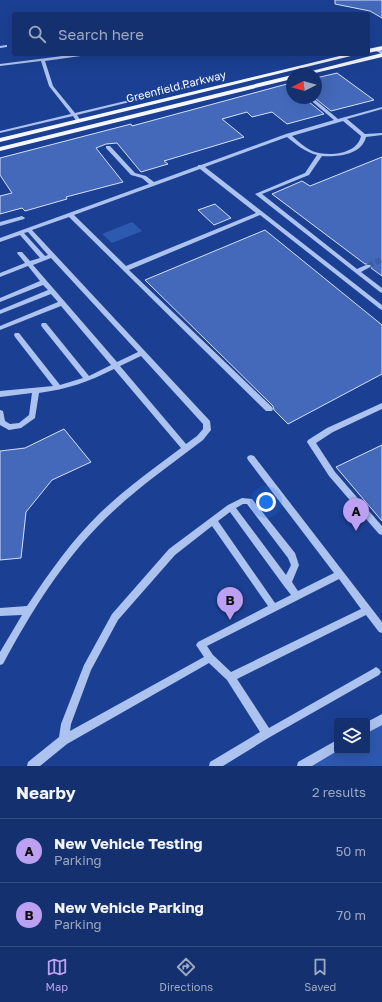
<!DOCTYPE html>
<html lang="en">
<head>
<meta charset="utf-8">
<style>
  :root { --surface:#14306e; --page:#1d3873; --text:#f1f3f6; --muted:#9da9c2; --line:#334b81; --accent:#bca0f2 }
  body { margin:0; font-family:"Golos Text",sans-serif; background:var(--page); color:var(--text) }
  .controls { position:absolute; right:12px; bottom:12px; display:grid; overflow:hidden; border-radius:4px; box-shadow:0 4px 16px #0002 }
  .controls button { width:36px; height:36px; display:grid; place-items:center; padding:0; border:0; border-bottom:1px solid var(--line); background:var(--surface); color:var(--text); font:20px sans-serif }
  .compass { position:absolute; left:286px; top:68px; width:36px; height:36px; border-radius:50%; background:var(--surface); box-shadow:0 4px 16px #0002; rotate:264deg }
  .you { position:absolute; left:266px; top:502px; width:14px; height:14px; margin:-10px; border:3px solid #fff; border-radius:50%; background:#1a73e8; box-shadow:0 0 0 6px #1a73e833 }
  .badge { display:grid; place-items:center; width:26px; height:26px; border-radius:50%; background:var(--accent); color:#111; font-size:13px; font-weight:700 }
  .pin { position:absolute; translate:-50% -33px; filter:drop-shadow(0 1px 2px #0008) }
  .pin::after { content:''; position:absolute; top:21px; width:14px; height:12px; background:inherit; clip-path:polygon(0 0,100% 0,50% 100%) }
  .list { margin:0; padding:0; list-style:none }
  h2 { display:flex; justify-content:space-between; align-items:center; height:52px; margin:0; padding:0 16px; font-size:17px }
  h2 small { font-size:13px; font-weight:400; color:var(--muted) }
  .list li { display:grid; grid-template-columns:26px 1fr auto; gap:12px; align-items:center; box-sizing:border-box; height:64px; padding:0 16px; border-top:1px solid var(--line) }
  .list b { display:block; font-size:15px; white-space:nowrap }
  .list p { margin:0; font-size:13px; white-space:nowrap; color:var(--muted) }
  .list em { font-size:13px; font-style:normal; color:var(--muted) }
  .icon { flex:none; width:22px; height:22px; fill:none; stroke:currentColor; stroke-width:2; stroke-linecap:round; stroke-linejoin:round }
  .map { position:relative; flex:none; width:382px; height:766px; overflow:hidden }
  .search { position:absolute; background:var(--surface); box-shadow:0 4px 16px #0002; left:12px; right:12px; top:12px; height:44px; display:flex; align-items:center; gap:10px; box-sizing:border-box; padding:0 14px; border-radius:4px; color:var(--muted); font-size:15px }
  .sheet { height:180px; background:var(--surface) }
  nav { display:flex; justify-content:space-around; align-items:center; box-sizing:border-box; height:56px; border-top:1px solid var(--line); background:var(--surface); font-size:11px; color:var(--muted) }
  nav a { display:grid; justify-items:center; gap:2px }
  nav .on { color:var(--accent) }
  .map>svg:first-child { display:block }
  .green { fill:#2e59b1 }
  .building { fill:#4469ba; stroke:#d3e0fb }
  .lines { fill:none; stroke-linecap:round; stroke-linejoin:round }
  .minor-tunnel { stroke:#3d5da3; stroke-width:5.5; stroke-dasharray:5.5 3; stroke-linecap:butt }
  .minor { fill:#acc2ef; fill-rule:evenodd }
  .major { fill:#f4f7ff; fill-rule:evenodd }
  .labels { text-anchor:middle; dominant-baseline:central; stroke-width:3; stroke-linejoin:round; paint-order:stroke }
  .far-street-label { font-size:11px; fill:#fff; stroke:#1b4093 }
</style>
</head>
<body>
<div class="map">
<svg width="382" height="766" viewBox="0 0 382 766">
  <rect width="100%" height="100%" fill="#1b4093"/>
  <path class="green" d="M132,222l10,9 -30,12 -10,-9z
    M382,721v45h-82l37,-15h30v-22z"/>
  <path class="building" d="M335,0h47v18l-12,-7 -35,-7z
    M337,73l37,27 -43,11 -15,-12v-21z
    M287,84l5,4v10h12l20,16 -37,10 -15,-12 -20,5 -5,-5 -25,7 22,18 -80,24 4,3 -27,8 -24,-29 -11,1 -10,4 27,34 -57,15 1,2 -42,12 -3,-3 -22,6v-18l12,-3 -12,-18v-17l131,-34 1,2z
    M382,157v119l-11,-8 1,-2 -1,-2h-6l-93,-70 30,-13 8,5z
    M215,204l16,14 -17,7 -16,-15z
    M265,230l117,95v49l-94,50 -14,-14 -1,-4 -128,-126z
    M64,429l27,33 -39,18 -26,32 -5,46 -21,2v-109l25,-3z
    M382,445v76l-46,-54z"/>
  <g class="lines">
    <path class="minor-tunnel" d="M368,266l14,-7"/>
    <path class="minor" d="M6,45h1v2l-7,1v-2z
      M374,48h4l4,3v3l-8,-4z
      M78,54h12l-2,1 -43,6 8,25 22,27 122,-29 2,1 -122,30 4,6 -2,1h-2l-4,-6 -73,17v-2l71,-17 -22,-28 -8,-25 -41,5v-2z
      M308,98h5l25,21 44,-12v2l-35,10 18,15 17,-1v2l-16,2c-4,18 -29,20 -44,19l-13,19 -47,19 95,75 9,-4h4l1,1 -1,1 -9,5 21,16v5l-2,-1 -125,-98 50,-21 12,-18c-12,-3 -20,-10 -30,-18l-82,30 177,138v5l-2,-1 -120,-94 -131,55 143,137 1,2 -1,2h-6l-197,-194 -37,13 178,191 1,9 -8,10c-33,25 -67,49 -97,78 -43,42 -75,94 -103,146l-3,1v-13l22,-37 -22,1v-8l27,-2c22,-33 45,-66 73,-93 25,-24 53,-44 81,-65l-67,-79c-26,13 -46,20 -75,24l-4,25 -14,10 -12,2 -9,-5v-15l3,1 2,10 5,3 9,-1 10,-8 3,-22 -32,4v-6l53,-5 -38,-49 -1,-2 1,-2h4l41,52 23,-7 -41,-51 -1,-2 1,-2h4l43,53 22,-11 -50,-59 -61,24v-4l58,-24 -7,-8 -51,20v-4l48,-20 -5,-5 -43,17v-4l40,-17 -12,-15 -28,11v-4l25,-10 -8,-10 1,-1h4l8,9 10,-3 -20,-23 -20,7v-4l149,-54 -7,-6 -11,-3 -25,-27v-2h4l25,27 11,3 8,6 44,-16v-1h3l85,-31 48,-14zM343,121l18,15c-4,19 -34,21 -49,15 -8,-4 -14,-10 -20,-15zM200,169l56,44 -130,53 -52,-51zM28,232l20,23 -3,1 -21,-23zM51,258l87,94 -21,10 -84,-97zM141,356l62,68v5l-6,7 -11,8 -66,-78z
      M22,216l3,2 -1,1 -24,7v-4z
      M382,403v6l-49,23 -17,11 19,29 47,54v9l-3,-1 -50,-58 -22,-34 1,-2 19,-12z
      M251,455l3,1 128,166v11l-3,-1 -13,-17 -129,64 32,49 104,-59 3,-2 3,2 2,3 -2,3 -109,62 -47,29h-14l1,-4 50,-30 -33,-52 -18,-17 -142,81 -27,22h-13l1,-4 31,-25 2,-13 23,-59 28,-51 57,-65 59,-44 14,-7 10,1 43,54 4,12 -7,17 6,9 36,-18 -86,-113 -1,-2 1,-2zM243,504h4l41,54 3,7 -5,10 -50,-67zM230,512l54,74 7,9 -16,8 -57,-82zM212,526l56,80 -70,36 -2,3 8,12 -134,74 1,-7 20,-54 27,-50 57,-65zM339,579l22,30 -130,63 -18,-17 -6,-9z
      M382,714v11l-15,8v-11z
      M337,740v11l-25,15h-15l1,-4z"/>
    <path class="major" d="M382,46v4l-14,3v-4z
      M382,53v4l-71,17h-11z
      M348,54h11l-359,88v-4z
      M292,75v4l-292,72v-4z"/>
  </g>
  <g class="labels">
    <g class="far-street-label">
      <text transform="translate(176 86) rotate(-14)">Greenfield Parkway</text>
    </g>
  </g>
</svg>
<div class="controls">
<button><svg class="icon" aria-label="layers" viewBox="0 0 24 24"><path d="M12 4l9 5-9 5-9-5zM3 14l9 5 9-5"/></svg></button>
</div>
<svg class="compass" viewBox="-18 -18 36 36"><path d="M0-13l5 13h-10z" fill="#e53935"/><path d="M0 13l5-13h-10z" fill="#9da9c2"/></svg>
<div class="you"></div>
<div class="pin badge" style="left:356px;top:531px">A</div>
<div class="pin badge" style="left:230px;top:620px">B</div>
<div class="search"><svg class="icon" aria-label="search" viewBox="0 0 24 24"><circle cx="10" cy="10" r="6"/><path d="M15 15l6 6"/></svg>Search here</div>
</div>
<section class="sheet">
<h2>Nearby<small>2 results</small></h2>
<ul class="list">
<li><span class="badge">A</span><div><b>New Vehicle Testing</b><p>Parking</p></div><em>50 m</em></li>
<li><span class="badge">B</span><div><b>New Vehicle Parking</b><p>Parking</p></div><em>70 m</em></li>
</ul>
</section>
<nav>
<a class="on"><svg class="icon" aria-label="map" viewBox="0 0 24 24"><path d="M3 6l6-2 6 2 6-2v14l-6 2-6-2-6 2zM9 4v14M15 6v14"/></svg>Map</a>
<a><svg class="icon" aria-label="directions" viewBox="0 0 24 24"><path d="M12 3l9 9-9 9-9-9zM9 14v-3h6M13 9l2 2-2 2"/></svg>Directions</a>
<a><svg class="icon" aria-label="saved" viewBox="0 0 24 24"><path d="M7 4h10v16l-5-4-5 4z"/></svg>Saved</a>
</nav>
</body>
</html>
